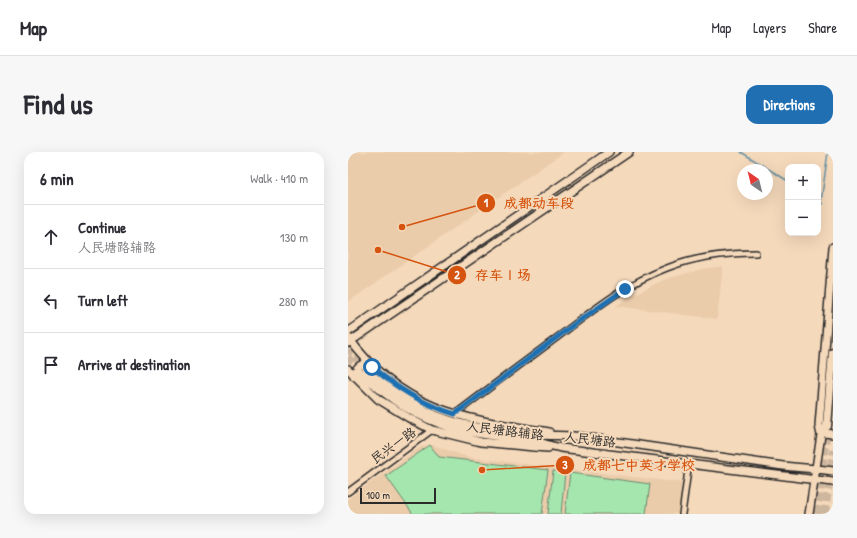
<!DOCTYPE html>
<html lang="en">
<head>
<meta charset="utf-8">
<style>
  :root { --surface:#fff; --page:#f7f7f7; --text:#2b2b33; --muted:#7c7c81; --line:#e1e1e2; --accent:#1f6fb2 }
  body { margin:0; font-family:"Patrick Hand","LXGW WenKai TC",sans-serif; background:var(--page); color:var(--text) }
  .controls { position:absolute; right:12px; top:12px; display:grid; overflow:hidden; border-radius:8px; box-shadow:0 4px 16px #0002 }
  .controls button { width:36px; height:36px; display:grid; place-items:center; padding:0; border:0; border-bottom:1px solid var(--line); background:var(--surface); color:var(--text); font:20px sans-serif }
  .compass { position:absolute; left:389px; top:12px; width:36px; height:36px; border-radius:50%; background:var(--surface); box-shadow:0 4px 16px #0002; rotate:325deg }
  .scale { position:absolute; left:12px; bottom:10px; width:76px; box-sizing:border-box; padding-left:4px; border:2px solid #2b2b2b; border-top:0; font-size:11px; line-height:14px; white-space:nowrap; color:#2b2b2b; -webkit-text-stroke:3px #f5d9bb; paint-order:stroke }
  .stop { position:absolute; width:12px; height:12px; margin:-9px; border:3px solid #1f6fb2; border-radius:50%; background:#fff }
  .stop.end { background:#1f6fb2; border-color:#fff; box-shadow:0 1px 4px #0008 }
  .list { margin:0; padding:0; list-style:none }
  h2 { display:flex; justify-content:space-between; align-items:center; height:52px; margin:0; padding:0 16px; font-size:17px }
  h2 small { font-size:13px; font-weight:400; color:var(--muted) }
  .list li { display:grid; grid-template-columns:26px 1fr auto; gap:12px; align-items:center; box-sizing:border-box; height:64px; padding:0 16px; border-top:1px solid var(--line) }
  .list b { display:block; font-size:15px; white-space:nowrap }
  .list p { margin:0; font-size:13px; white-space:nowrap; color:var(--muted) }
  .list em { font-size:13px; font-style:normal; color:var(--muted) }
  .icon { flex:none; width:22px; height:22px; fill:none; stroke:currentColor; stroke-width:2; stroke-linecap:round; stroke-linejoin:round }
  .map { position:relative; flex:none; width:485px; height:362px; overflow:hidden; border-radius:12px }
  header { display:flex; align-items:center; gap:24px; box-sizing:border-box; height:56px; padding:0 20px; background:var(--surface); border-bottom:1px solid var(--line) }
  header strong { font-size:19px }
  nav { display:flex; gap:22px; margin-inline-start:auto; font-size:14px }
  .intro { display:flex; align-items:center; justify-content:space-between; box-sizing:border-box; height:96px; padding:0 24px }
  h1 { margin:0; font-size:28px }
  .button { padding:10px 18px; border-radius:12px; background:var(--accent); color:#fff; font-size:14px; font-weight:700 }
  main { display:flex; gap:24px; padding:0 24px }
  aside { flex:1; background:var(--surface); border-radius:12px; box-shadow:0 4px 16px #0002 }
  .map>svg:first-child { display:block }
  .built { fill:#eaccaa }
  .green { fill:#a5e6af; stroke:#68886d }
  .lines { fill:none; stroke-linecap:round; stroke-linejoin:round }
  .stream { stroke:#6992a4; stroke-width:1.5 }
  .secondary-tunnel { stroke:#cdb69e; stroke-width:7; stroke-dasharray:7 3.5; stroke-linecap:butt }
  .primary-tunnel { stroke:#cdb69e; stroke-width:8; stroke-dasharray:8 4; stroke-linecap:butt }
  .street-casing { stroke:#2b2b2b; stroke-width:8 }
  .secondary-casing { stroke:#2b2b2b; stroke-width:10 }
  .primary-casing { stroke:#2b2b2b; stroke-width:11 }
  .street { stroke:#f5d9bb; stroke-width:5 }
  .secondary { stroke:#f5d9bb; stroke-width:7 }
  .primary { stroke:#f5d9bb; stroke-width:8 }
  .route { stroke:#1f6fb2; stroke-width:5 }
  .labels { text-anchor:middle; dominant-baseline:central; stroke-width:4; stroke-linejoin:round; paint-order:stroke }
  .street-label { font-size:13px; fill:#2b2b2b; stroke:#f5d9bb }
  .leader { fill:none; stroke:#d5540f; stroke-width:1.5 }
  .callout-dot { fill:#d5540f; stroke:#f5d9bb; stroke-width:1.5 }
  .mark-label { font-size:12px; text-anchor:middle; font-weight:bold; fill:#fff }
  .callout-label { font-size:14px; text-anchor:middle; font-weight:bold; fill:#d5540f; stroke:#f5d9bb; stroke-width:4; stroke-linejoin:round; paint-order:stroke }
</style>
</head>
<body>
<header>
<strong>Map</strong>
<nav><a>Map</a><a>Layers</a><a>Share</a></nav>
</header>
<div class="intro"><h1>Find us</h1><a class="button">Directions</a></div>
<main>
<aside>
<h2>6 min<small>Walk · 410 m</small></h2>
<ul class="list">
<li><svg class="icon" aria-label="ahead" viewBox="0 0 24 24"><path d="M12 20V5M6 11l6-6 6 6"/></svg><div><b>Continue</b><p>人民塘路辅路</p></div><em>130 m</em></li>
<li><svg class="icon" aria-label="left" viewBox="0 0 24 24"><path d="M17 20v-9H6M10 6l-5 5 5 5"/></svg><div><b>Turn left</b></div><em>280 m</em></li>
<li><svg class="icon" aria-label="arrive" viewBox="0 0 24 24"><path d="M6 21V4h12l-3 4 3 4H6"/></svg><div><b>Arrive at destination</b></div></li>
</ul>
</aside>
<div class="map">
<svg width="485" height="362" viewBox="0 0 485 362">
  <rect width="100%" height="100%" fill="#f5d9bb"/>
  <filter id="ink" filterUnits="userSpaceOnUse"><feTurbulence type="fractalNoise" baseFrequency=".025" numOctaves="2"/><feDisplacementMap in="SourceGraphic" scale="8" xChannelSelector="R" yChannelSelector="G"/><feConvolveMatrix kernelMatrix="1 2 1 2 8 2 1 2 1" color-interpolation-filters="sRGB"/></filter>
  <g filter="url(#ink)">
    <path class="built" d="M0,0h216l-216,150z
      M375,114l-6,53 -101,-13 11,-8 36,-18 39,-11z
      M85,293l35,12 216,26 -5,31h-331v-15l72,-52z"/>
    <path class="green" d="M82,293l9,12 109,13 -6,44h-129l-27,-38z
      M205,319l12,1 -4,42h-13z
      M222,321l80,11 -4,30h-81z"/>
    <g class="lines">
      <path class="stream" d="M393,0l47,29
        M470,49l5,3
        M473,50l7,-50"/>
      <path class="secondary-tunnel" d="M0,197l17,19
        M0,205l13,15"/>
      <path class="primary-tunnel" d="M469,362l10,-87
        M477,362l8,-64"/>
      <defs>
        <path id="street" d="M107,262c34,-26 69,-52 104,-78 34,-26 68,-53 108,-68 28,-11 58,-15 89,-15
          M0,340l84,-62
          M334,362l7,-51"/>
        <path id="secondary" d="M0,180l261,-180
          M0,185c54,75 117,82 201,95
          M0,191l281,-191
          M0,217l30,30 31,19 23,12 49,12 53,5 14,1
          M18,217c53,50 102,61 173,66 15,1 30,0 45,2 64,9 128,19 192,28 19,3 38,3 57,6
          M13,221c26,25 57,45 91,55 27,8 55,9 82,13 9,2 18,5 27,7l272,34
          M6,224c1,-8 7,-13 15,-13
          M471,274l5,7 9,1
          M461,362l12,-79 -2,-9 14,-179"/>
        <path id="primary" d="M479,274l6,-73"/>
      </defs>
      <use href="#street" class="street-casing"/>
      <use href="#secondary" class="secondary-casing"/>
      <use href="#primary" class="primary-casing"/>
      <use href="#street" class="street"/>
      <use href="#secondary" class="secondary"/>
      <use href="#primary" class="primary"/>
    </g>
  </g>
  <g class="lines" filter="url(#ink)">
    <path class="route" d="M24,215c26,22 50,37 83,47l121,-91 49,-34"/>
  </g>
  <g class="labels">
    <g class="street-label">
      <text transform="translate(157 278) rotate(7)">人民塘路辅路</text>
      <text transform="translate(242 287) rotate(7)">人民塘路</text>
      <text transform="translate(45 293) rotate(-36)">民兴一路</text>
    </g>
  </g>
  <path class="leader" d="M54 75L138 51M30 98L109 123M134 318L217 313"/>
  <g class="callout-dot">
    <circle cx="54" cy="75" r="4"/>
    <circle cx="30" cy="98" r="4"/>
    <circle cx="134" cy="318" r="4"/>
    <circle cx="138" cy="51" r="10"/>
    <circle cx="109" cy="123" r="10"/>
    <circle cx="217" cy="313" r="10"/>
  </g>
  <g class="mark-label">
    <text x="138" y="55">1</text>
    <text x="109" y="127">2</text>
    <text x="217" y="317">3</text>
  </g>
  <g class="callout-label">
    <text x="191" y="56">成都动车段</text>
    <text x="155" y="128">存车Ⅰ场</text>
    <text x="291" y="318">成都七中英才学校</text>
  </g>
</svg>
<div class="controls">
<button>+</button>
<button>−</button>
</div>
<svg class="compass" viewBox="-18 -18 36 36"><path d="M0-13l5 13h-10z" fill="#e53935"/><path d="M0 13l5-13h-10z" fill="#7c7c81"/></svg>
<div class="scale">100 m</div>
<div class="stop" style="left:24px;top:215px"></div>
<div class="stop end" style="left:277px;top:137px"></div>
</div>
</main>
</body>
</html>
